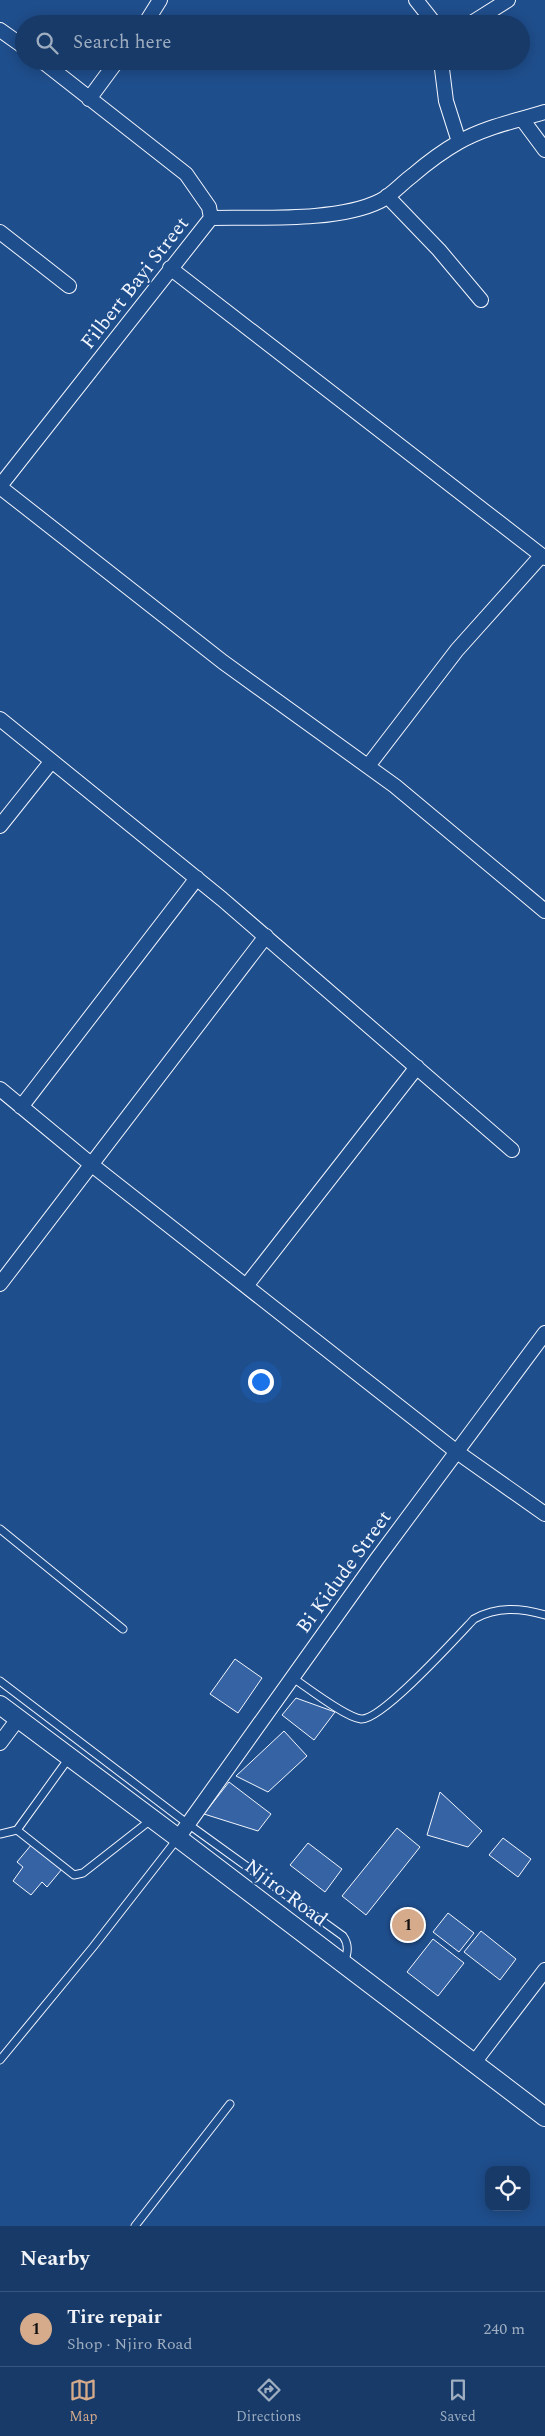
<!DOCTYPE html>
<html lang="en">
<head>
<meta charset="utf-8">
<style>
  :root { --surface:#173a69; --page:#244571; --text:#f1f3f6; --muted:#9eadc0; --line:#36547d; --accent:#d6ab8b }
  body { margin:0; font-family:Spectral,serif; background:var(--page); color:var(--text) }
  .controls { position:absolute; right:15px; bottom:15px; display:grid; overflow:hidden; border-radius:10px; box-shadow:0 2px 12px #0003 }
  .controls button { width:45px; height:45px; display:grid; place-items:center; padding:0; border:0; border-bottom:1px solid var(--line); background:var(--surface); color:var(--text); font:25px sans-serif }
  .you { position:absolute; left:260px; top:1381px; width:18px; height:18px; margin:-12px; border:4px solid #fff; border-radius:50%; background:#1a73e8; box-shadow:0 0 0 8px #1a73e833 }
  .badge { display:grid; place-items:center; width:32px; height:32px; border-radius:50%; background:var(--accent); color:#111; font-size:16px; font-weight:700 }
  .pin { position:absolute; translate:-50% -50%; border:2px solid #fff; box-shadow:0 1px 5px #0006 }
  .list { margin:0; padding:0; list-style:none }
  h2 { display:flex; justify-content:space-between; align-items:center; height:65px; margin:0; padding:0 20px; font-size:21px }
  h2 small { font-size:16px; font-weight:400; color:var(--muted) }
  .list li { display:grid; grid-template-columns:32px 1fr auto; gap:15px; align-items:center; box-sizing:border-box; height:75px; padding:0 20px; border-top:1px solid var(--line) }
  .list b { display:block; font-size:19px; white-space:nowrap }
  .list p { margin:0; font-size:16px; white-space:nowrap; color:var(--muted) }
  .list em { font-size:16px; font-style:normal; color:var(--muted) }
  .icon { flex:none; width:28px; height:28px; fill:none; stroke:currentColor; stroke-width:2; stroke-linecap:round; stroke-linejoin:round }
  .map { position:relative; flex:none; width:545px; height:2226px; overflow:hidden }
  .search { position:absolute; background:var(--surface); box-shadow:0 2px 12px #0003; left:15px; right:15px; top:15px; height:55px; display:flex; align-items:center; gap:12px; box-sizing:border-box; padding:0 18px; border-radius:28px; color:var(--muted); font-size:19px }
  .sheet { height:140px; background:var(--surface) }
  nav { display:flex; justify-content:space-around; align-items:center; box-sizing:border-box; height:70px; border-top:1px solid var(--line); background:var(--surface); font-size:14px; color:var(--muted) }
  nav a { display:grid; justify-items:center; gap:2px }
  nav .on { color:var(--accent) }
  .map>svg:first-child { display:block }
  .building { fill:#3563a3; stroke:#f2f6ff }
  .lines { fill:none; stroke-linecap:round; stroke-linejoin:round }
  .service-casing { stroke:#f2f6ff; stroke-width:9 }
  .minor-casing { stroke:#f2f6ff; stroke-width:16 }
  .tertiary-casing { stroke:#f2f6ff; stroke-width:20 }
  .service { stroke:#1f4e8c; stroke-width:7 }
  .minor { stroke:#1f4e8c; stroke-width:14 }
  .tertiary { stroke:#1f4e8c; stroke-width:18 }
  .labels { text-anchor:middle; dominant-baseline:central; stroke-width:4; stroke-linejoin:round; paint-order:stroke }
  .street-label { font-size:20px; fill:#f2f6ff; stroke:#1f4e8c }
</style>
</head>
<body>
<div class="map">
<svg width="545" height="2226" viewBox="0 0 545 2226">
  <rect width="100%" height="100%" fill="#1f4e8c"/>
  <path class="building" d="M235,1659l27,19 -24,35 -28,-19z
    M296,1698l39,14 -21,28 -32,-25z
    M284,1731l23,25 -39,36 -32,-16z
    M229,1782l42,32 -13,17 -54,-17z
    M440,1792l42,39 -14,16 -41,-12z
    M397,1828l23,19 -54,68 -24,-19z
    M503,1838l28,21 -13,18 -29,-22z
    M308,1843l34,26 -17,23 -35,-27z
    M32,1844l30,25 -15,18 -5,-5 -11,13 -18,-14 10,-14 -6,-5z
    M448,1913l26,20 -15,19 -26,-20z
    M481,1931l35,28 -16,21 -36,-28z
    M433,1939l31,24 -26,33 -31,-24z"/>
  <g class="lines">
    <defs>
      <path id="service" d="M0,1529l123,100
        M293,1678c15,10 52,39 68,41 20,2 96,-82 113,-100 23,-13 47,-11 71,-4
        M0,1681l188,143 155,112c7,10 4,18 1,28
        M17,1830l57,45 9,-2 69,-54
        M0,1834l17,-4 52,-72
        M0,2060l93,-113 85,-109
        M135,2226l95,-122"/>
      <path id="minor" d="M416,0l19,24
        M145,24l15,-24
        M470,24l38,-24
        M0,30l24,17
        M441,61l5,40 13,41
        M89,99l28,-38
        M522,119l23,31
        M387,196l52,54 42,50
        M211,218c48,-1 127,4 169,-17 12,-6 22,-18 33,-26 14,-12 30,-24 46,-33 26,-15 57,-21 86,-30
        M0,232l69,54
        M170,268l375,290
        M0,486l211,-268 -2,-11 -23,-33 -144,-113
        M0,487l223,175 172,124 150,125
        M0,719l222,180 290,251
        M368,766l89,-116 84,-94
        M0,826l51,-64
        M0,1089l92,76 365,287 88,62
        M21,1107l176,-229
        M0,1284l266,-348
        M246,1286l171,-219
        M0,1743l18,-24
        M178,1838l199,-279 168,-226
        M473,2064l72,-94"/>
      <path id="tertiary" d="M0,1705l178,133 367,279"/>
    </defs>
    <use href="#service" class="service-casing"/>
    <use href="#minor" class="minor-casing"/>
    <use href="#tertiary" class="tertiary-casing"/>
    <use href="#service" class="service"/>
    <use href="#minor" class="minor"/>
    <use href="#tertiary" class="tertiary"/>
  </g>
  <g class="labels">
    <g class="street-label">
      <text transform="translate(135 283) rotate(-52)">Filbert Bayi Street</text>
      <text transform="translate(344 1572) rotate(-54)">Bi Kidude Street</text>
      <text transform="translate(286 1893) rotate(37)">Njiro Road</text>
    </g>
  </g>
</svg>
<div class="controls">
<button><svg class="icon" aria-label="locate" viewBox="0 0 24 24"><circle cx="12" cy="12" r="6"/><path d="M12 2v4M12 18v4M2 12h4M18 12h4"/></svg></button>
</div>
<div class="you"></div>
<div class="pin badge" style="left:408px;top:1925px">1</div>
<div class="search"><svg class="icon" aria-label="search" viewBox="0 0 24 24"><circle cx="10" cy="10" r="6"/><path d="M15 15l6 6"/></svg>Search here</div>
</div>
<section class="sheet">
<h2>Nearby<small></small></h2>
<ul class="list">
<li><span class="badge">1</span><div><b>Tire repair</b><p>Shop · Njiro Road</p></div><em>240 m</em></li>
</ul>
</section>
<nav>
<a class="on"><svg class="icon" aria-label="map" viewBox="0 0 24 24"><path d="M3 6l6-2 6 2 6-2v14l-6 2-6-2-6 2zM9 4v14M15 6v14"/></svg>Map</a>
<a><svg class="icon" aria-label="directions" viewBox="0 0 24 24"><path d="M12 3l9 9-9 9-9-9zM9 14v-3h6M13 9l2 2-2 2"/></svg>Directions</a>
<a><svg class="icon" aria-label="saved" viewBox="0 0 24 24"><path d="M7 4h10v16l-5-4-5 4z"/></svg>Saved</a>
</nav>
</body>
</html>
